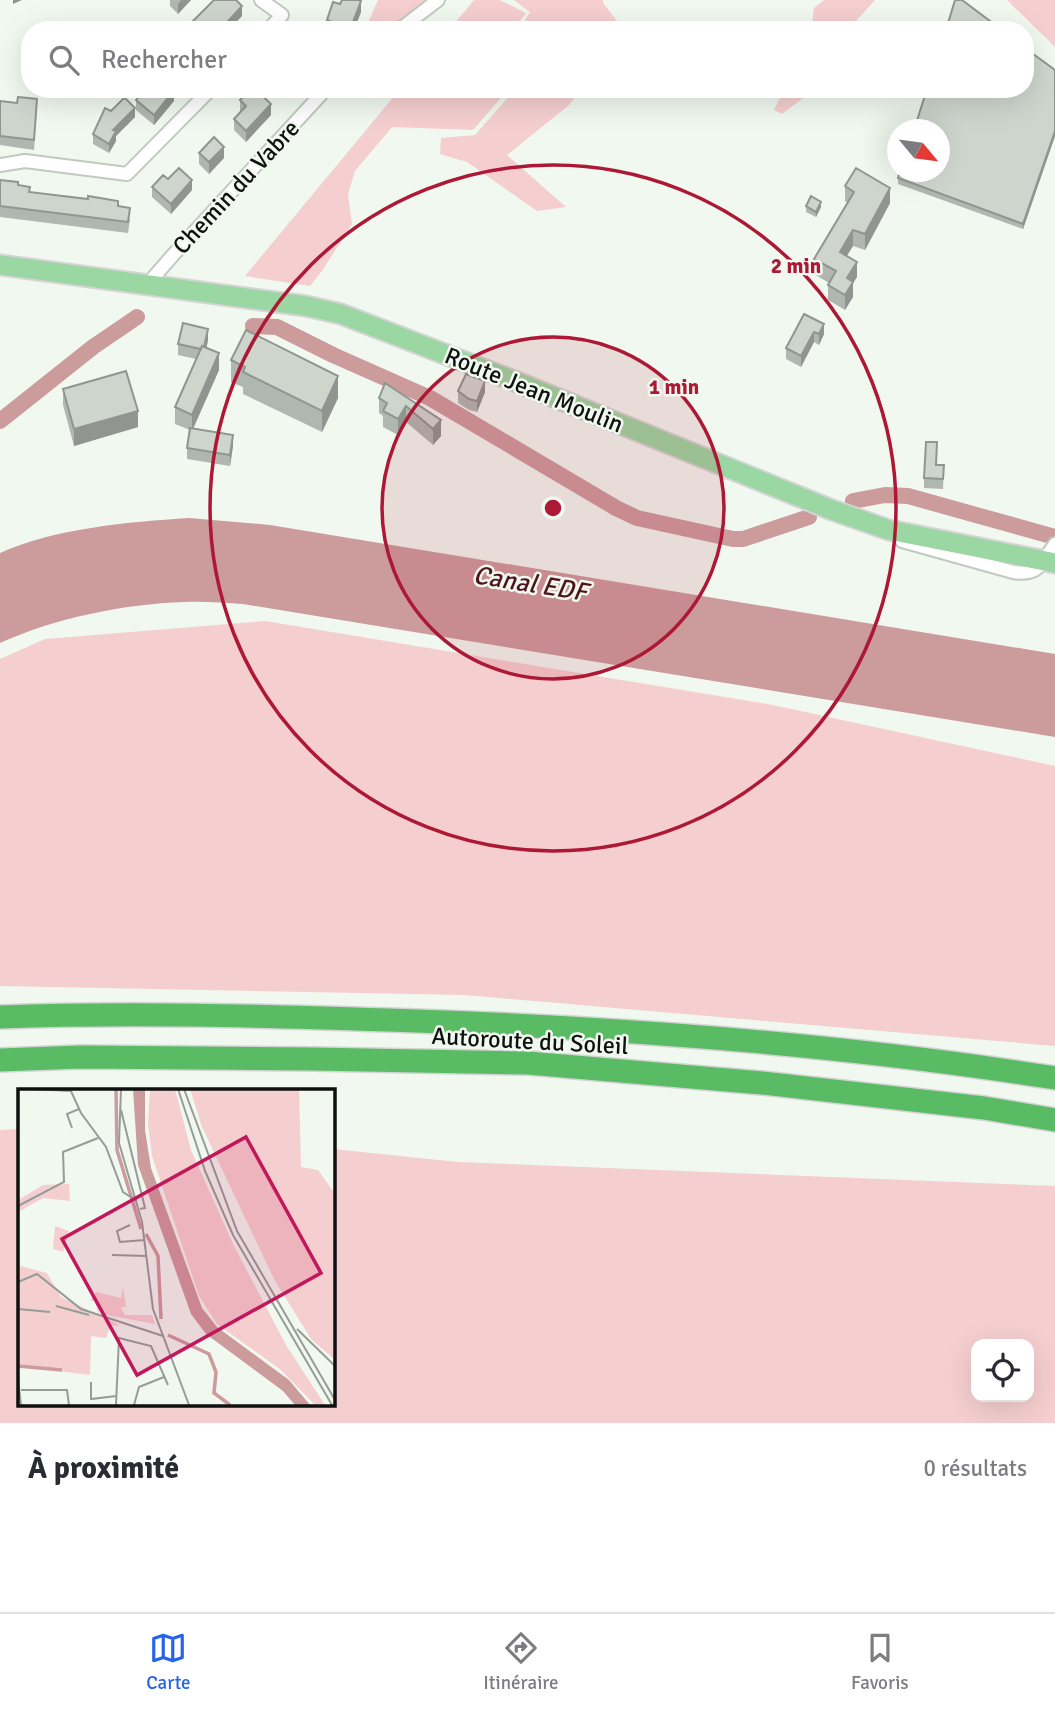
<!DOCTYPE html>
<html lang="fr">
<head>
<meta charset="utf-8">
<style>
  :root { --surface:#fff; --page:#f2f2f3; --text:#2b2b33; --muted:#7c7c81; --line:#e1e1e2; --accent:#2563eb }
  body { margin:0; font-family:Signika,sans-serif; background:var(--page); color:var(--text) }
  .controls { position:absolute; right:21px; bottom:21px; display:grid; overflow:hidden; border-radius:14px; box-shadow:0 7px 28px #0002 }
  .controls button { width:63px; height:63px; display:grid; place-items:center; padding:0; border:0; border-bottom:2px solid var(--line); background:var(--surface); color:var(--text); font:35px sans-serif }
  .compass { position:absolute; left:887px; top:119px; width:63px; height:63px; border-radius:50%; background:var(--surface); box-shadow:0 7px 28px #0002; rotate:119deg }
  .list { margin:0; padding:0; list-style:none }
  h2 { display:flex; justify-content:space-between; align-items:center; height:91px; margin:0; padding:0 28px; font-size:30px }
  h2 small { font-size:23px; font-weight:400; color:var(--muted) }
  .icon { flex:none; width:38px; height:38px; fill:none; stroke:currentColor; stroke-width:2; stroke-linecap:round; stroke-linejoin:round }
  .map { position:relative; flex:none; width:1055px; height:1423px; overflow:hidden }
  .search { position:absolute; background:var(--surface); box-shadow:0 7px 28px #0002; left:21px; right:21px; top:21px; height:77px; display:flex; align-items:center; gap:18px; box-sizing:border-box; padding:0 24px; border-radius:28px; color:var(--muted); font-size:26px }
  .sheet { height:189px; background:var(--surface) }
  nav { display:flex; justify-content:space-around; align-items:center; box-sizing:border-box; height:98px; border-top:2px solid var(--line); background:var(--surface); font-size:19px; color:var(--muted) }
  nav a { display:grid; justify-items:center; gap:4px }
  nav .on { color:var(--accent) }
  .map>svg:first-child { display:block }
  .green { fill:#f5cfcf; fill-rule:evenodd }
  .water { fill:#cc9b9c }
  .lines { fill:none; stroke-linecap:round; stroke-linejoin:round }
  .canal { stroke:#cc9b9c; stroke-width:16 }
  .minor-casing { stroke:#c1c9c1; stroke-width:16 }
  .primary-casing { stroke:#d4d4d4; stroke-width:23 }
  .motorway-casing { stroke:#d4d4d4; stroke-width:26 }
  .minor { stroke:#fff; stroke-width:12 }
  .primary { stroke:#9bd7a2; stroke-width:19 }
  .motorway { stroke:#59bc64; stroke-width:23 }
  .wall { fill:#b0b7b0 }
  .shaded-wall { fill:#909590 }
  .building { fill:#cdd5cd; stroke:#909590; stroke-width:2 }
  .ring { fill:none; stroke:#ad1835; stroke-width:3.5 }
  .labels { text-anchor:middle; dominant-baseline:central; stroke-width:5; stroke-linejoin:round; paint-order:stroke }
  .street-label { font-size:24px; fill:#0e110e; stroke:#f0f8f0 }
  .water-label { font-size:26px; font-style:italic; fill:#50151b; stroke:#f0f8f0 }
  .inset-river { fill:none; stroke:#cc9b9c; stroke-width:3.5 }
  .inset-road { fill:none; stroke:#969c96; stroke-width:2 }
  .view { fill:#c2185b; fill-opacity:0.15; stroke:#c2185b; stroke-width:3.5 }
  .inset-edge { fill:none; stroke:#0e110e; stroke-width:3.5 }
  .centre { fill:#ad1835; stroke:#f0f8f0; stroke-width:3.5 }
  .ring-label { font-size:21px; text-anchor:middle; font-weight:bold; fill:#ad1835; stroke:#f0f8f0; stroke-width:5; stroke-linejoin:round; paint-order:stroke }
</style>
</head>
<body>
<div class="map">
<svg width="1055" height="1423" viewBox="0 0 1055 1423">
  <rect width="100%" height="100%" fill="#f0f8f0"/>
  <path class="green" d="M378,0h50l-37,30h-26z
    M474,0h26l26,13 -12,17h-65z
    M514,0h89v3l21,27h-105l11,-18z
    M824,0h51l-27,30h-37l3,-22z
    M1007,0h48v47z
    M400,89h107v2l-34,39 -81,-3 -37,44 -7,23 4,30 -30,47 -12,15 -65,-10z
    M511,89h70l-12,16 -62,50 59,52 -29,4 -70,-49 -27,-8 1,-16 34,-3 37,-42z
    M784,89h23l-4,9 -21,16 -8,-4z
    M265,621l508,84 282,61v280l-591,-51 -464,-9v-327l45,-20z
    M19,1129v275h313l1,-255 125,13 597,24v237h-1055v-293zM976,1344h53v53h-53z"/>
  <path class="water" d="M189,518l81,7 785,129v83l-812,-133c-19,-1 -39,-3 -59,-2 -60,2 -129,16 -184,41v-90c56,-25 128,-31 189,-35z"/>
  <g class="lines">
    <path class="canal" d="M253,326l24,1 56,28 97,43 186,110 21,10 96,21h10l66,-22
      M0,421l93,-74 44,-30
      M853,501l32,-6 23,1 147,41"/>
    <defs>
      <path id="minor" d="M261,0l21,15 -14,15
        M399,30l39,-30
        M0,165l25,-4 102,13 84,-85
        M147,285l26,-30 153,-166
        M902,541l111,31c27,4 27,-8 42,-28"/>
      <path id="primary" d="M0,265l306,41 35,8 176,68 315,128 57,20 166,33"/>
      <path id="motorway" d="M0,1017c129,-5 259,-1 388,3 223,7 446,23 667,58
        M0,1060l80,-3 233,2 215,4 234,20 222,25 71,12"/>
    </defs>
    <use href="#minor" class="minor-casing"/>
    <use href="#primary" class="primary-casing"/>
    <use href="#motorway" class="motorway-casing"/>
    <use href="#minor" class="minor"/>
    <use href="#primary" class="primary"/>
    <use href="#motorway" class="motorway"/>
  </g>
  <path class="wall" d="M170,0h21l-13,14 -8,-8z
    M361,12l-7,18h-27v-10z
    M1055,70v66l-32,93 -125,-45v-6z
    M136,100l38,1 -20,24 -18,-15z
    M240,100l31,15 -25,27 -12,-12v-11l7,-7 -1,-1z
    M0,101l17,2 20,5 -3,42 -34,-5z
    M111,111l24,6 -19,19v5l-7,12 -16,-9v-10z
    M199,153l25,5 -15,16 -10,-10z
    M168,179l24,11 -21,24 -19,-17v-10z
    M0,180l18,5 12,7 88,14 12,13 -2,14 -128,-16z
    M845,186l45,17 -25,47 -12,-4 -7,10 11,21 -4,6v14l-8,13 -17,-10v-15l1,-2 -15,-9v-15l34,-56 -3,-2z
    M806,206l15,1 -5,10 -10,-5z
    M804,314l20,20 -5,11 -5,-3 -13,25 -15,-8v-11z
    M208,340l-2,8 13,22 -26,59 40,17 -3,20 -43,-7v-11l3,-18 -15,-6v-17l21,-48 -18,-4v-11z
    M231,360l107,38 -16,34 -79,-38v-7l-12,-5z
    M385,383l56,53 -8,9 -27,-23 -8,13 -15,-8v-11l-4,-3v-15z
    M63,389l75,38 -64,19 -11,-41z
    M458,391l27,1 -8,20 -8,-2 -11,-7z
    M936,465h8l-1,24 -19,-1v-10z"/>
  <path class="shaded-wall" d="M13,0h9l-9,4z
    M181,0h10l-13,14v-10z
    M361,1v11l-7,18h-4z
    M242,6v10l-13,14h-9z
    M174,90v11l-20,24v-10z
    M271,104v11l-25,27v-11z
    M135,108v9l-19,19v5l-7,12v-9l4,-14z
    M1055,131v5l-32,93v-5z
    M224,147v11l-15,16v-12z
    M192,180v10l-21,24v-10z
    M890,188v15l-25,47v-16z
    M821,202v5l-5,10v-5z
    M853,230v16l-13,21v-15z
    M857,262v15l-4,6v14l-8,13v-15l2,-17z
    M824,324v10l-5,11v-11z
    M208,329v11l-4,21v-11z
    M814,332v10l-13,25v-11z
    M219,353v17l-27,61v-16z
    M338,376v22l-16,34v-21z
    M485,381v11l-8,20v-11z
    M406,406v16l-8,13v-16z
    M138,411v16l-64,19v-17z
    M441,420v16l-8,9v-16z
    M233,435v11l-3,20v-11z"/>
  <path class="building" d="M214,0h22l6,6 -22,24h-36z
    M342,0h16l3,1 -11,29h-16l6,-5 -13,-5 6,-18 7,2z
    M955,0h7l40,30h-56z
    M1025,48l30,22v61l-32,93 -125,-46 2,-6h40v-42h-26l13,-41h98z
    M145,89h28l1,1 -20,25 -18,-15z
    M250,89h5l16,15 -25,27 -12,-12 12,-13 -6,-6z
    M18,97l19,2 -3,41 -34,-4v-35l17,2z
    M124,98l2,1 9,9 -22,22 3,1 -7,13 -16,-10 12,-26 6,3z
    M214,137l10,10 -15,15 -10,-9z
    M179,168l13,12 -21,24 -19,-17 11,-12 5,4z
    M856,168l34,20 -25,46 -12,-4 -13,22 17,10 -10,16 6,4 -8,13 -17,-10 8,-14 -22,-12 40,-67 -9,-6z
    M0,180l18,2v3l12,2 -1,5 59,7v-3l30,5v5l12,2 -2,14 -128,-16z
    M811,196l10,6 -5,10 -10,-6z
    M804,314l20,10 -5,10 -5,-2 -13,24 -15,-8z
    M183,323l25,6 -4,18 -2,-1 -1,3 -23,-5z
    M246,330l92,46 -16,35 -79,-39 2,-5 -14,-7z
    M202,346l17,7 -27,62 -17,-8z
    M126,371l12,40 -64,18 -11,-40z
    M466,374l19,7 -8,20 -8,-2 -11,-8z
    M385,383l56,37 -8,9 -27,-23 -8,13 -15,-8 4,-8 -8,-5z
    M190,428l43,7 -3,20 -43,-7z
    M926,442h11l-1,23h8l-1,14 -19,-1z"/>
  <circle cx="553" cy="508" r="171" fill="#ad1835" fill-opacity=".12"/>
  <g class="ring">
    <circle cx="553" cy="508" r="171"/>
    <circle cx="553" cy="508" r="343"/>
  </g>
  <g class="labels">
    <g class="street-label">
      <text transform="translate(236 187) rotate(-47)">Chemin du Vabre</text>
      <text transform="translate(534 390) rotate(22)">Route Jean Moulin</text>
      <text transform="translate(530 1041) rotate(3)">Autoroute du Soleil</text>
    </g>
    <g class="water-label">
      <text transform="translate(530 584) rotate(9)">Canal EDF</text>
    </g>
  </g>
  <g transform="translate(18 1089)">
    <rect width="317" height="317" fill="#f0f8f0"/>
    <path d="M132,0h25l16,61 42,94 53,101 39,60h-10l-34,-35 -64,-46 -18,-28 -47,-140 -4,-33zM172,0h109l2,78 17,3 17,24v166l-24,-21 -36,-58 -73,-154zM51,95l1,17 -27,-3 -25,14v-12l25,-15zM37,137l14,5 -6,21 -10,-3zM2,177l27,7 14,24 59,28 -10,1 -4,12 -15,-2 -1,39 -72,-9zM105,198l3,20h-5l4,8h27l3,9 -54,-10v-5l-3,4 -3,-12h-5l6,-9 25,6z" fill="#f5cfcf"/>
    <path d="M115,0h12v41l6,38 51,140 15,19 72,53 21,25h-15l-12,-14 -77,-57 -15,-20 -53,-149z" fill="#cc9b9c"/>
    <path class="inset-river" d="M98,0l1,61 24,79M128,145l12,22 3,63M150,246l41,19 7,18 -2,21 16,12M0,277l44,4"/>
    <path class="inset-road" d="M14,0l39,2M52,0l11,24 25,34 17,45 14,9M103,0l-2,54 23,79 11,87 36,96M160,0l27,82 28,64 99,170M166,0l53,142 98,169M103,21l24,98 -5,1M54,39l-5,-14 12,-5M0,117l46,-24 -1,-30 35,-14M112,136l-13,6 3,11 25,-2M94,166l35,1M0,193l19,-8 44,35 82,27M38,217l33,9M0,220l32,3M279,240l38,37M0,290l3,26M73,293v17l25,-3M3,301h46l2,15M98,316l3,-67 32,8 17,39M116,316l5,-18 25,-10"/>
    <path class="view" d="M228,48l75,136 -184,102 -75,-136z"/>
    <rect width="317" height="317" class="inset-edge"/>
  </g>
  <circle cx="553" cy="508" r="10" class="centre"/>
  <g class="ring-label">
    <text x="796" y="273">2 min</text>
    <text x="674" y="394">1 min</text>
  </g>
</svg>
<div class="controls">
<button><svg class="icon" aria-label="locate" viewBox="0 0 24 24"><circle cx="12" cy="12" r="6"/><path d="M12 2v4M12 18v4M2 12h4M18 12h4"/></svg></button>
</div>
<svg class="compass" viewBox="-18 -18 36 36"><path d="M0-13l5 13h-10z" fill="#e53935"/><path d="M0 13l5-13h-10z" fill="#7c7c81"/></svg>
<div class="search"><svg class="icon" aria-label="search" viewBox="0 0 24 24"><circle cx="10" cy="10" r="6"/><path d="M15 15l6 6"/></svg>Rechercher</div>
</div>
<section class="sheet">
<h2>À proximité<small>0 résultats</small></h2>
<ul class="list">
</ul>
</section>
<nav>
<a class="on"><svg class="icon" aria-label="map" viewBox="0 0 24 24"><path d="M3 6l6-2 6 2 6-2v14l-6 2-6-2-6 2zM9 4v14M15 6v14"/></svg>Carte</a>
<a><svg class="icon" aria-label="directions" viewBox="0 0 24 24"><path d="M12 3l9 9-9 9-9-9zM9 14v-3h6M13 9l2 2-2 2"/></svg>Itinéraire</a>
<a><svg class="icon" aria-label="saved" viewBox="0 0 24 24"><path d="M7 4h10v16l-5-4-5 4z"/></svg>Favoris</a>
</nav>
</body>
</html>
